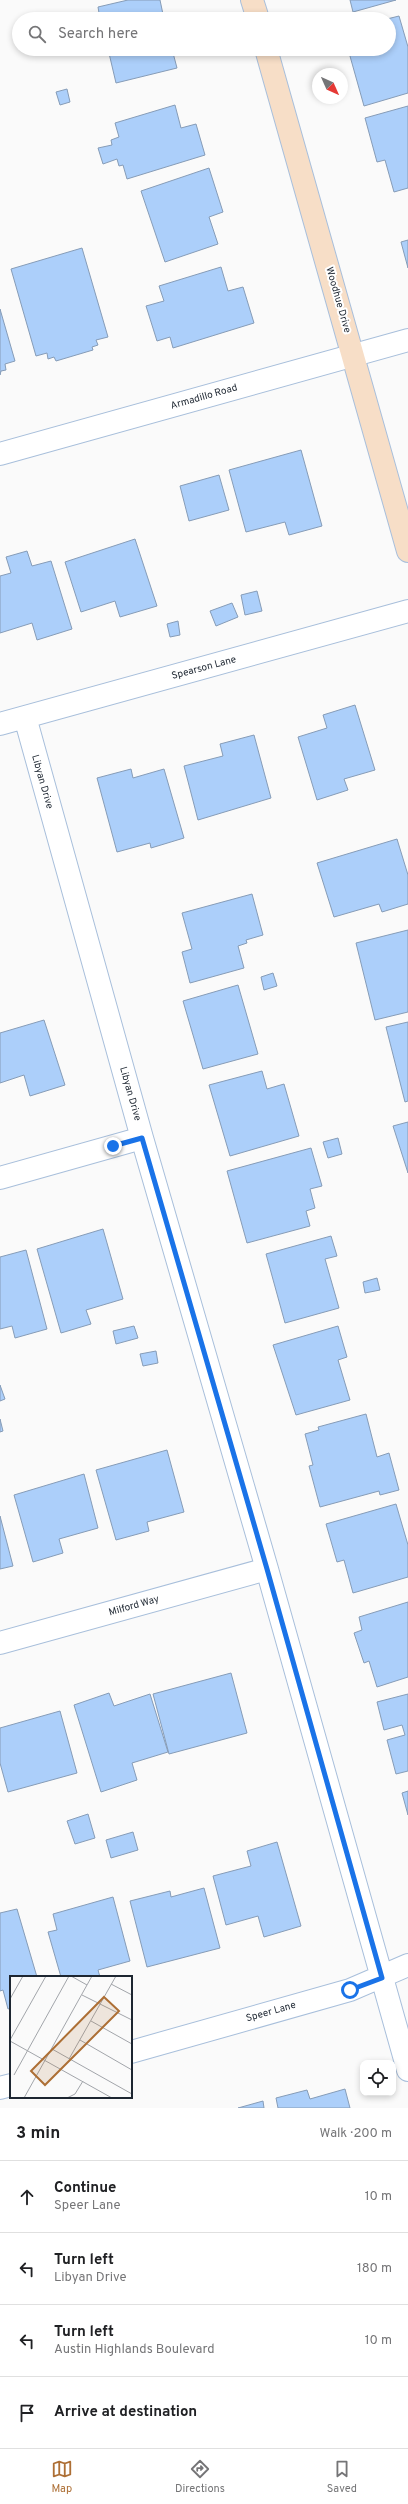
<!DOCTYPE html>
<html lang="en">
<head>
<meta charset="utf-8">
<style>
  :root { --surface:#fff; --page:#f2f2f2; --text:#202124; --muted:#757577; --line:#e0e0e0; --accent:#ad6f35 }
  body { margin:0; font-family:Overpass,sans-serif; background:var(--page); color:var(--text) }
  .controls { position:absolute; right:12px; bottom:12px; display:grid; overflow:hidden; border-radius:8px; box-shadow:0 2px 6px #0003 }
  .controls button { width:36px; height:36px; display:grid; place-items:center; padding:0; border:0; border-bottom:1px solid var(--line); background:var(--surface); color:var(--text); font:20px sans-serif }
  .compass { position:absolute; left:312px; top:68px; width:36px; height:36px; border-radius:50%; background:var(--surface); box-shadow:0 2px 6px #0003; rotate:135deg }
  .stop { position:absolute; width:12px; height:12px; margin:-9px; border:3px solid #1a73e8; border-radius:50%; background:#fff }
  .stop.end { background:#1a73e8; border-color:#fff; box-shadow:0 1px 4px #0008 }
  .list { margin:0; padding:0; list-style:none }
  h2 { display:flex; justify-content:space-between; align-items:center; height:52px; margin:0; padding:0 16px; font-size:17px }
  h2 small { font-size:13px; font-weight:400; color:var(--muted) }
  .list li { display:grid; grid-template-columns:26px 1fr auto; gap:12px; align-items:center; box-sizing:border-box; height:72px; padding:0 16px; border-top:1px solid var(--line) }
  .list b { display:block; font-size:15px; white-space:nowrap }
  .list p { margin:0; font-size:13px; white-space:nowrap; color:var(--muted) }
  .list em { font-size:13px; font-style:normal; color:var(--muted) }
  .icon { flex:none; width:22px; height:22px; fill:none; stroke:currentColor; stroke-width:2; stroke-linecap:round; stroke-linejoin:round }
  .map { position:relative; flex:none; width:408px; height:2108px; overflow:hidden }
  .search { position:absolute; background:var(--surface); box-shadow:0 2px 6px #0003; left:12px; right:12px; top:12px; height:44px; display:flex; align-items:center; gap:10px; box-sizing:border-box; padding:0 14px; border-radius:22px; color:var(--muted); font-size:15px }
  .sheet { height:340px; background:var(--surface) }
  nav { display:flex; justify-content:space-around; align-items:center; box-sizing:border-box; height:56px; border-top:1px solid var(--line); background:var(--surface); font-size:11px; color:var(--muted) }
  nav a { display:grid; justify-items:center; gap:2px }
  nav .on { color:var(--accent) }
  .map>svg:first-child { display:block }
  .building { fill:#accffa; stroke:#869cb7 }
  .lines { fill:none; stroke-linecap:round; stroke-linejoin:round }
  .street-casing { stroke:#a8bfdb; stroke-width:24 }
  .secondary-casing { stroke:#a8bfdb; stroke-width:24 }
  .street { stroke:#fff; stroke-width:22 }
  .secondary { stroke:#f7dec7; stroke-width:22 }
  .route { stroke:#1a73e8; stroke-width:5 }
  .labels { text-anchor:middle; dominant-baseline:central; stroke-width:4; stroke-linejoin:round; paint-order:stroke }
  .street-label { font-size:10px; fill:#1d2631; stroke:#fff }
  .inset-road { fill:none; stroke:#a2a5aa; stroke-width:1 }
  .view { fill:#ad6f35; fill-opacity:0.15; stroke:#ad6f35; stroke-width:2 }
  .inset-edge { fill:none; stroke:#1d2631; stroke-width:2 }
</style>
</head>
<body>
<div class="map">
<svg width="408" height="2108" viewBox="0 0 408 2108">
  <rect width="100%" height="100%" fill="#fafafa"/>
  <path class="building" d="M128,0h32l4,19h-64l-2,-12z
    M350,0h46l-43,12z
    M399,16l9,31v46l-44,13 -16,-57h41l-2,-30z
    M108,49h64l5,19 -61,15z
    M67,89l3,13 -10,3 -4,-13z
    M175,105l6,23 15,-4 9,31 -78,24 -4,-14 -4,1 -2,-7 -14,5 -5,-16 14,-3 -1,-5 8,-3 -4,-14z
    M408,106v82l-14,4 -9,-32 -8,2 -12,-44z
    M209,168l14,44 -14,5 9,27 -53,18 -24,-71z
    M408,240v28l-7,-26z
    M82,248l26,89 -12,3 2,5 -6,2 1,3 -37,11 -2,-4 -6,2 -1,-6 -11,3 -25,-87z
    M221,267l7,24 15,-4 11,36 -81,25 -3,-11 -13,4 -11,-35 18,-5 -5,-15z
    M0,309l15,52 -10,3 1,6 -5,1 -1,4z
    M301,450l21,76 -33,9 -4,-13 -39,10 -17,-62z
    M219,475l10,35 -40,11 -9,-35z
    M135,539l22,67 -37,11 -5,-16 -34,11 -16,-50z
    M27,551l5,15 19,-5 21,68 -35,11 -5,-17 -32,10v-57l11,-3 -5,-16z
    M257,591l5,20 -17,4 -4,-20z
    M232,603l6,14 -22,9 -6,-15z
    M178,621l2,14 -10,2 -3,-13z
    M355,705l20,65 -31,9 4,11 -31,10 -19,-63 29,-9 -4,-13z
    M254,735l17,63 -73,22 -14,-54 39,-10 -3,-12z
    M131,769l2,9 31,-9 20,69 -33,10 -1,-5 -33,9 -20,-74z
    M397,839l11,36v29l-26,8 -3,-8 -45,13 -17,-54z
    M252,894l11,41 -17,5 1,3 -9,3 6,22 -54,15 -8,-31 10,-3 -10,-36z
    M408,930v82l-33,8 -19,-77z
    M273,973l4,13 -13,4 -3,-13z
    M238,985l20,69 -55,15 -20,-68z
    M44,1020l21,65 -35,11 -6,-21 -24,8v-50z
    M408,1022v79l-3,1 -19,-75z
    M262,1071l5,18 17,-5 15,52 -69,20 -21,-71z
    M408,1122v51l-15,-47z
    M338,1138l4,16 -14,4 -5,-16z
    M311,1148l11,38 -12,3 5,19 -9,3 4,15 -63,17 -20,-72z
    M103,1229l20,70 -37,11 5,14 -30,9 -24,-84z
    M331,1236l6,20 -12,3 14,49 -54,15 -19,-69z
    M26,1250l21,79 -32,9 -3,-12 -12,3v-72z
    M377,1278l3,12 -15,3 -2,-11z
    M134,1326l4,12 -22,6 -3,-13z
    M338,1326l9,31 -9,3 12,40 -54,15 -23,-70z
    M156,1351l2,12 -15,3 -3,-12z
    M0,1385l5,14 -5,2z
    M366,1414l11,43 12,-4 10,37 -19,5 -1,-4 -59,16 -11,-41 4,-1 -8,-31 14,-4 -1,-3z
    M0,1419l3,12 -3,1z
    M167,1450l17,62 -37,10 2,9 -33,9 -20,-70z
    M84,1474l14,54 -39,11 4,14 -30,9 -19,-67z
    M396,1504l12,41v32l-55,16 -9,-33 -7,2 -11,-38z
    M0,1516l13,50 -13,3z
    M408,1602v75l-31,10 -8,-26 -5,2 -10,-30 8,-3 -3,-13z
    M231,1673l16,60 -78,21 -16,-60z
    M109,1693l5,13 36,-12 18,58 -36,11 5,17 -36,12 -27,-87z
    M408,1694v77l-12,3 -9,-34 18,-5 -3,-10 -18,5 -7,-28z
    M60,1711l17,62 -69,19 -8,-29v-35z
    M408,1791v24l-6,-22z
    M88,1814l7,24 -20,6 -8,-23z
    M133,1832l5,18 -27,8 -5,-18z
    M277,1842l24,84 -37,11 -6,-21 -32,9 -13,-49 38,-10 -4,-15z
    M204,1888l16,60 -73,19 -17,-66 40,-10 1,6z
    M113,1897l17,64 -32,9 2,7h-39l-13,-45 9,-2 -4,-16z
    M17,1909l20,68h-26v31l-3,1 -5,-19 -3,1v-78z
    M345,2089l5,19h-72l-2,-10 31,-8 3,9z
    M263,2101l1,7h-26z"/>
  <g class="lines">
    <defs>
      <path id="street" d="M0,454l408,-114
        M25,717l117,421 125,431 141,501
        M0,724l408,-113
        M0,1178l142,-40
        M0,1643l267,-74
        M131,2052l219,-62 58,-25
        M0,2088l11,-3"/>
      <path id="secondary" d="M252,0l6,19
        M266,49l142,502"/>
    </defs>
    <use href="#street" class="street-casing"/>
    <use href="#secondary" class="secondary-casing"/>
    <use href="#street" class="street"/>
    <use href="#secondary" class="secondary"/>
  </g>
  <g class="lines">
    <path class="route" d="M113,1146l29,-8 125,431 115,409 -32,12"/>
  </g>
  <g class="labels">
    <g class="street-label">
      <text transform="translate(338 300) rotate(74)">Woodhue Drive</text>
      <text transform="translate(204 397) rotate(-16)">Armadillo Road</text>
      <text transform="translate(204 668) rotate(-15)">Spearson Lane</text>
      <text transform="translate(42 782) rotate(74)">Libyan Drive</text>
      <text transform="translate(130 1094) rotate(74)">Libyan Drive</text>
      <text transform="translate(134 1606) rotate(-16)">Milford Way</text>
      <text transform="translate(271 2012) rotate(-16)">Speer Lane</text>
    </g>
  </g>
  <g transform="translate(10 1976)">
    <rect width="122" height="122" fill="#fafafa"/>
    <path class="inset-road" d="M61,0l16,9M101,8l21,11M72,19l50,25M0,23l13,-23M81,45l41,23M0,64l36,-64M70,64l52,30M0,65l102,57M42,73l80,45M59,83l47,-83M4,99l55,-99M14,122l68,-122M57,122l8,-4 8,-13"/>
    <path class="view" d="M94,21l15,14 -74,74 -14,-14z"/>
    <rect width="122" height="122" class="inset-edge"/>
  </g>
</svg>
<div class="controls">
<button><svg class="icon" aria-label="locate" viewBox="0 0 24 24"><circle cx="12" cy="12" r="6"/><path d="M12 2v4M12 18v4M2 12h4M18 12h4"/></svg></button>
</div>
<svg class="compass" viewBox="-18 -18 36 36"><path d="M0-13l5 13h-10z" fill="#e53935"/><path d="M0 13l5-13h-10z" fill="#757577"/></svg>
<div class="stop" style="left:350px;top:1990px"></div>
<div class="stop end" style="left:113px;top:1146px"></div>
<div class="search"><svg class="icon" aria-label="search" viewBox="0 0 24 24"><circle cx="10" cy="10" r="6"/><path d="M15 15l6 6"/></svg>Search here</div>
</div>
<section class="sheet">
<h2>3 min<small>Walk · 200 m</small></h2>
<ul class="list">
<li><svg class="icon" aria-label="ahead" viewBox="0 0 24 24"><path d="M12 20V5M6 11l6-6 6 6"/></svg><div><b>Continue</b><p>Speer Lane</p></div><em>10 m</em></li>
<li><svg class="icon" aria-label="left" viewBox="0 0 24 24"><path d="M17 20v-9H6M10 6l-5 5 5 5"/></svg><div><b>Turn left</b><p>Libyan Drive</p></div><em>180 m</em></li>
<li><svg class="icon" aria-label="left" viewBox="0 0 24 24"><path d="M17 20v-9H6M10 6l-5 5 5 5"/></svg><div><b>Turn left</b><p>Austin Highlands Boulevard</p></div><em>10 m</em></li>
<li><svg class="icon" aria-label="arrive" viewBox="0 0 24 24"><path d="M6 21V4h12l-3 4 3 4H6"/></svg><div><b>Arrive at destination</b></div></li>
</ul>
</section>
<nav>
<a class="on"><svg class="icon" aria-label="map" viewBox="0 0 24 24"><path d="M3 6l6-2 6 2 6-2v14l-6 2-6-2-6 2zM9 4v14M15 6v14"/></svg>Map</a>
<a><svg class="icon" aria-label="directions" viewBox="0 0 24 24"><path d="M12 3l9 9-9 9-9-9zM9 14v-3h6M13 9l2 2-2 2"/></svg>Directions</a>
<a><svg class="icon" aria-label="saved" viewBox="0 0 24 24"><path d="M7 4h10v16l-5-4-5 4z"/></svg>Saved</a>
</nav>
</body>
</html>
